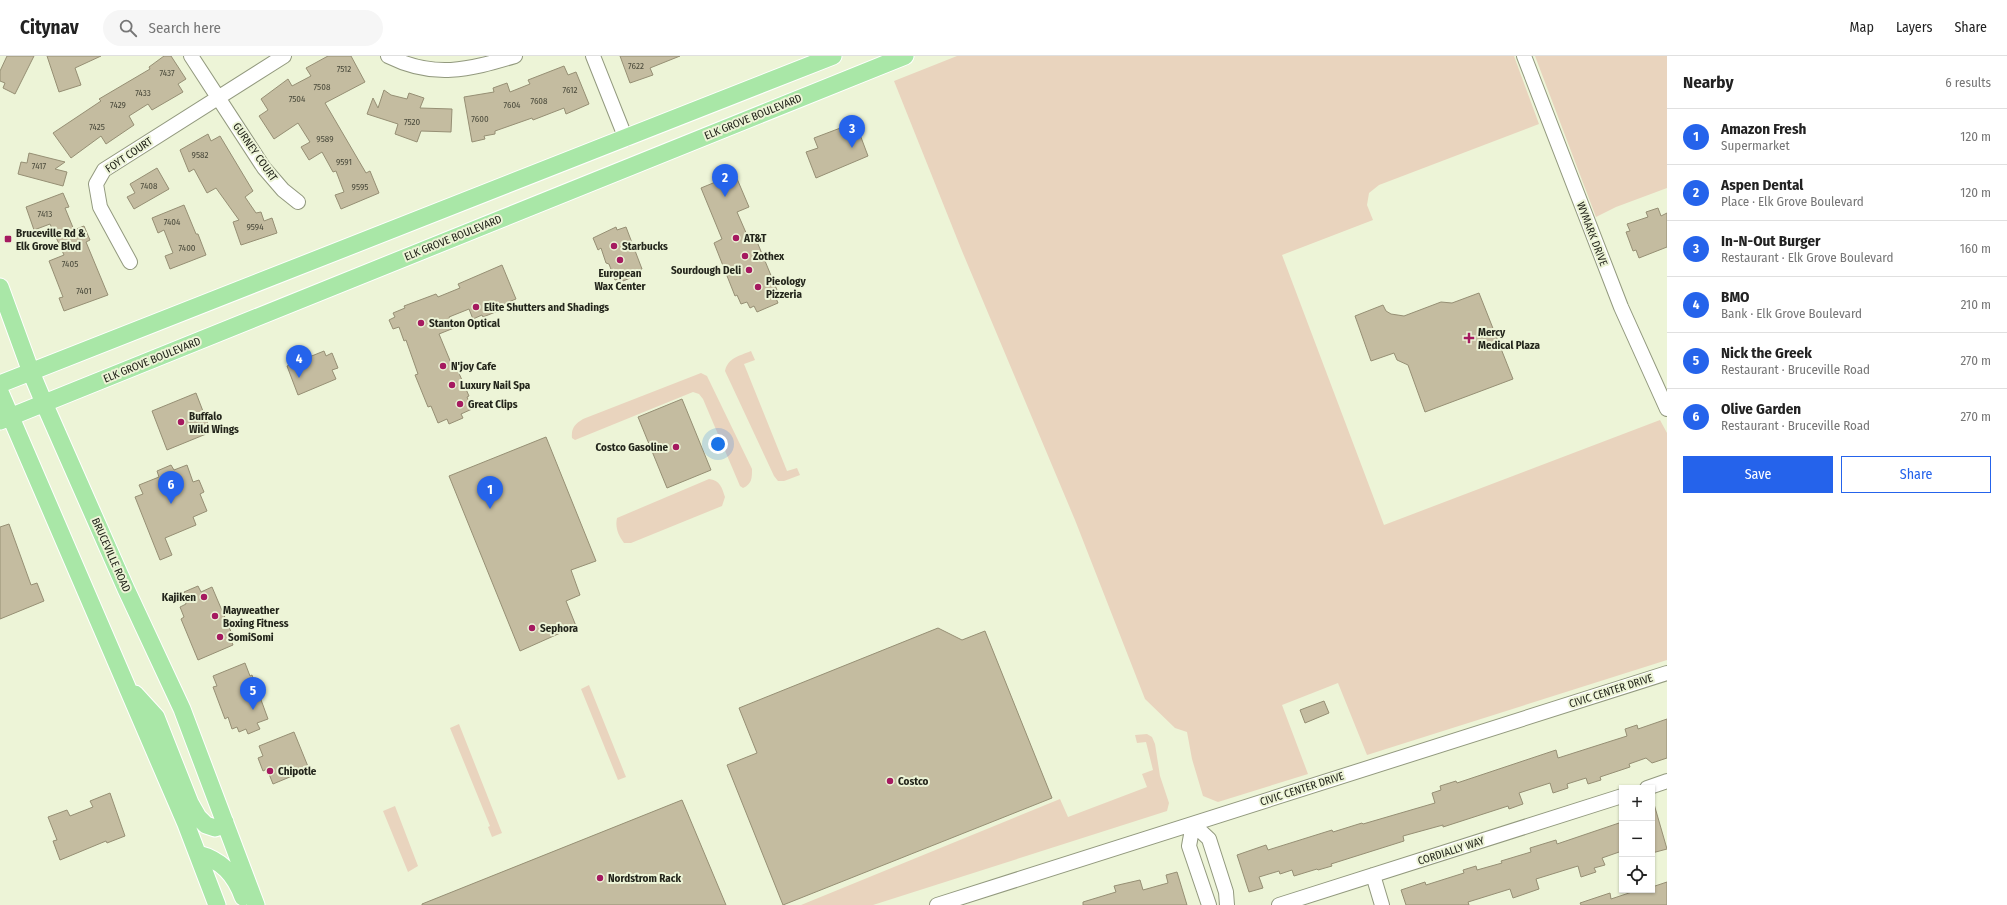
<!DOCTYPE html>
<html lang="en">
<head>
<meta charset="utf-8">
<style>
  :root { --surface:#fff; --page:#f6f6f6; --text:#222; --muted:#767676; --line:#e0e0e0; --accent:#2563eb }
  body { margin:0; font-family:"Fira Sans Condensed",sans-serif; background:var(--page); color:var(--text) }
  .controls { position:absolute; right:12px; bottom:12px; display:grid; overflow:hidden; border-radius:0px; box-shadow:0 1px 3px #0004 }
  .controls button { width:36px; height:36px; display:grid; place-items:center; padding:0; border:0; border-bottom:1px solid var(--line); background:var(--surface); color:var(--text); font:20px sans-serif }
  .you { position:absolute; left:718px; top:388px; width:14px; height:14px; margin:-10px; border:3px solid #fff; border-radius:50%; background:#1a73e8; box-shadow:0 0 0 6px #1a73e833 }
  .badge { display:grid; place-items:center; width:26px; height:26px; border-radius:50%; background:var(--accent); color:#fff; font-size:13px; font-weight:700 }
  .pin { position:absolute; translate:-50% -33px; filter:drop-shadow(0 1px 2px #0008) }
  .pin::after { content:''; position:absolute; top:21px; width:14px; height:12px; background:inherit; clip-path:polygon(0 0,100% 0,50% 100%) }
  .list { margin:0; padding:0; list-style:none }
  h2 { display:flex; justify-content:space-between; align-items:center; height:52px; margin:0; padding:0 16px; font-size:17px }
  h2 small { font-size:13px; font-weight:400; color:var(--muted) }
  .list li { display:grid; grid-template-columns:26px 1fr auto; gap:12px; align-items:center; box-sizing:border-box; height:56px; padding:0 16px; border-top:1px solid var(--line) }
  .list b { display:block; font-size:15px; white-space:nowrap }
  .list p { margin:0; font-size:13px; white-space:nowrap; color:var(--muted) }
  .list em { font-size:13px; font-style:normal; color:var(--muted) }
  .actions { display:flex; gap:8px; padding:12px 16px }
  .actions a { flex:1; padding:9px 0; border:1px solid var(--accent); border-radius:0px; text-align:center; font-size:14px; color:var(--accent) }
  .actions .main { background:var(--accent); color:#fff }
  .icon { flex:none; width:22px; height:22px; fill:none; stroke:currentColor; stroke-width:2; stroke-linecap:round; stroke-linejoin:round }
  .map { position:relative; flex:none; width:1667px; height:849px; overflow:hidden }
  header { display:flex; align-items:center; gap:24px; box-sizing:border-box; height:56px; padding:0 20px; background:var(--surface); border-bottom:1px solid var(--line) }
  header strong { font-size:19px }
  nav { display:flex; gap:22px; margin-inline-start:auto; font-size:14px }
  .search { width:280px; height:36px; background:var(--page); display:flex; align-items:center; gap:10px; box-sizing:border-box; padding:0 14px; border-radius:22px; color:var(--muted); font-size:15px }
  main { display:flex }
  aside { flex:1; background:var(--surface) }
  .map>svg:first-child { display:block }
  .green { fill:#e9d4be }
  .building { fill:#c4bca0; stroke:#968f74 }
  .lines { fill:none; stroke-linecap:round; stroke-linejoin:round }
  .minor-casing { stroke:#92997e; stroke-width:16 }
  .major-casing { stroke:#fff; stroke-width:19 }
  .minor { stroke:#fff; stroke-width:14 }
  .major { stroke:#a9e7a7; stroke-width:17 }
  .poi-dot { fill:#a51a60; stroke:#edf4d7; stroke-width:1.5 }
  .labels { text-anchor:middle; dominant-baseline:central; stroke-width:4; stroke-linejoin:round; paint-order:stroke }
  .number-label { font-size:9px; fill:#4b4b3c }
  .street-label { font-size:11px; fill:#23251b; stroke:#edf4d7 }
  .poi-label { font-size:11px; font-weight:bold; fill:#23251b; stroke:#edf4d7; text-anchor:start }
</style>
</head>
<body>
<header>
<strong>Citynav</strong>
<div class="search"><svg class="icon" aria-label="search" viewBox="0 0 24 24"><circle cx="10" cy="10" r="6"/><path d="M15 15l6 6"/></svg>Search here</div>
<nav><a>Map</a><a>Layers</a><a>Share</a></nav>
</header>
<main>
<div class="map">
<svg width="1667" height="849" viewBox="0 0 1667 849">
  <rect width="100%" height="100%" fill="#edf4d7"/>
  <path class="green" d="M957,0h557l25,68 -160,61 -10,8 -2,12 6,15 -91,35 102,270 276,-105 7,13v227l-300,95 -29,-72 -56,22 26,69 -90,28 -15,-6 -11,-37 -5,-27 -12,-4 -30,-29 -70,-179 -113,-269 -68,-170z
    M1535,0h132v132l-51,19 -20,10z
    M751,295l4,9 -11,4 43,107 10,-3 3,7 -16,6h-6l-4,-5 -49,-105c3,-13 14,-15 26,-20z
    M701,317l6,3 45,93c0,9 0,15 -9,19l-3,-2 -37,-87 -4,-5 -6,-2 -118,48 -3,-2c-1,-10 3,-14 11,-19z
    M709,423c11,1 13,9 16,18l-3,9 -91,37h-7c-6,-8 -9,-16 -7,-25z
    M589,629l37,92 -8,3 -37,-91z
    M459,668l43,109 -10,4 -4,-10 2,-1 -40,-98z
    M1147,678l5,3 3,7 5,32 9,27 -2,8 -294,94h-72l259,-106 8,18 79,-30 -5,-13 11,-4 -7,-28 -9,1 -2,-8z
    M395,750l23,60 -10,6 -25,-61z"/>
  <path class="building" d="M7,0h27l-19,38 -12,-6 2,-5 -5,-2v-10z
    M47,0h54l-26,12 6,17 -22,7z
    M164,0h7l15,23 -8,5 5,8 -31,18 -4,-6 -19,12 5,9 -28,19 -5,-8 -30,22 -18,-25 48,-32 -2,-2 51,-30 -1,-2z
    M328,0h23l14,26 -40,21 41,70 4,-2 9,22 -38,16 -6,-14 9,-3 -8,-21 -3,1 -11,-20 -13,8 -8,-13 9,-5 -12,-19 -24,16 -15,-23 9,-6 -7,-11 27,-20 4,7 19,-10 -5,-8z
    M620,0h60l-30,12 3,7 -23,8z
    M564,10l4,9 8,-3 13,32 -23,10 -2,-6 -31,12 -1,-2 -37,13v3l-11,2 1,3 -13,3 -8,-45 30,-5 -1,-4 14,-5 3,9 20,-8 -2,-4z
    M384,34l7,5 16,4 2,-6 15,5 -4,10 32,1 -1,23 -30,-1 -4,11 -22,-8 3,-10 -31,-10 6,-16 5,10z
    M851,68l4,10 4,-2 9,24 -52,22 -10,-26 12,-4 -4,-10z
    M208,78l3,7 9,-5 33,55 -8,6 11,16 5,-1 3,9 8,-3 5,15 -36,12 -8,-23 6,-2 -23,-32 -9,5 -13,-24 -5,3 -9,-22z
    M29,97l36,9 -10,7 12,3 -4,14 -45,-12 3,-12 6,1z
    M157,112l12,21 -35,20 -7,-12 8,-4 -5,-9z
    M735,118l14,33 -12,5 10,23 6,-3 24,58 -4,1 5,12 -21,9 -3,-6 -4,2 -3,-6 -6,2 -4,-9 -2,1 -21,-53 8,-4 -21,-51z
    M63,137l6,14 -4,1 9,22 10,-4 6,14 -4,2 22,53 -44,16 -5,-13 4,-1 -14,-36 15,-6 -14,-31 -16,6 -8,-23z
    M184,149l12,29h2l8,21 -36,14 -5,-13 8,-3 -9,-23 -6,3 -6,-15z
    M1658,152l3,8 6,-3v34l-28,11 -3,-8 -3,1 -7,-19 4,-1 -3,-7 21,-7 -2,-5z
    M616,171l1,3 9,-3 16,42 -9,3 2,4 -12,5 -1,-3 -7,2 -6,-16 -3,-1 -5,-15 -3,2 -5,-12z
    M502,209l14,34 -10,4 2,4 -25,10 -1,-2 -9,4 -4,-10 -20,8 5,11 -15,6 12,29 3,-1 15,34 -2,1 5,12 -11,5 2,4 -14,6 -2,-5 -9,4 -7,-17 -3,1 -13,-32 3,-1 -12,-34 -2,1 -5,-14 -6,2 -4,-9 6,-3 -2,-4 12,-5 -1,-2 32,-12 2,3 22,-9 -2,-4z
    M1479,237l34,86 -88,33 -17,-47 -11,-5 -3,-7 -23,8 -16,-45 28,-11 3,6 5,3 13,2 37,-14 11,1z
    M324,295l2,5 6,-3 6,15 -6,2 4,9 -38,16 -11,-29z
    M196,337l15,39 -44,18 -15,-39z
    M682,343l29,71 -44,18 -29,-71z
    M546,381l50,124 -25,9 9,25 -14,6 10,25 -56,25 -71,-175z
    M171,409l3,5 13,-5 6,17 6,-2 5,12 -4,2 7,17 -14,6 3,8 -31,13 7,17 -12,5 -25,-63 8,-3 -4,-9 20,-8 -2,-6z
    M9,468l22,61 6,-2 7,18 -44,18v-92z
    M198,530l3,6 11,-5 20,47 -3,1 4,10 -35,15 -17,-41 3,-2 -4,-10 6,-3 -2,-6 2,-1 -2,-5z
    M938,572l24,12 23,-9 67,167 -269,107 -56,-140 30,-12 -18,-45z
    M245,607l5,13 2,-1 16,44 -11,4 3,6 -12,5 -2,-5 -7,3 -2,-5 -5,2 -4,-12 -3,2 -12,-32 4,-1 -4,-10z
    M1324,645l5,12 -24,10 -5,-13z
    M1667,663v39l-15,5 -6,-5 -17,6 1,3 -30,10 1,3 -13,4 -2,-6 -19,6 1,4 -15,5 -3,-10 -31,10 4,11 -14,5 -1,-3 -65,21v-2l-40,11 1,5 -73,23 1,2 -14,4 -1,-1 -23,7 -2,-6 -12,4 -1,-3 -20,6 4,11 -14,4 -12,-37 29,-10 2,5 64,-20 1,2 29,-9 1,1 72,-21 -3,-10 9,-3 -1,-4 16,-5 1,2 99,-33 2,8 69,-22 -2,-7 12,-4 1,4z
    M294,676l15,37 -36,15 -6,-15 -4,2 -5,-13 5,-2 -4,-10z
    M110,737l15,43 -18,7 -1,-2 -46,19 -7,-19 4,-1 -9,-23 19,-7 3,6 23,-9 -3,-6z
    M682,744l44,105h-304v-1z
    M1654,748l13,45 -15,4v-48z
    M1622,766v29l-20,7 3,7 -11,3 2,4 -15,5 -3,-11 -42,13 3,10 -26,9 -3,-9 -42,13 1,3h-63l-5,-15 24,-8 1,3 38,-12 -1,-3 13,-4 1,4 25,-7 -1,-2 30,-9 -1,-4 26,-8 1,4z
    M1177,816l10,33h-104v-3l33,-10 -2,-6 26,-6 3,10 25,-7 -2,-8z
    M1667,826v23h-86l-1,-2 30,-10 1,6 27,-9h14v-3z"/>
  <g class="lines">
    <defs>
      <path id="minor" d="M191,0l73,112 19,22 15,12
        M388,0c46,23 80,14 127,0
        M593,0l33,83
        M1524,0l97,251 46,102
        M130,206l-30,-55 -4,-23 8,-14 180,-114
        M1647,732l20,-7
        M1193,768l16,15 17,53 1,13
        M1193,768l-4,22 20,59
        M1373,819l9,30
        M937,849l730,-232
        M1279,849l343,-109"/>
      <path id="major" d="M0,231l31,85 13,31 82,186 56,120 74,196
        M0,328l833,-328
        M0,336l186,432 31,81
        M0,365l905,-365
        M135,638l21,23 34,86 8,14 8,8 9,3 6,-2 4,-4
        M198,798c24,6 37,21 45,43"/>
    </defs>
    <use href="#minor" class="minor-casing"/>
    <use href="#major" class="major-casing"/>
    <use href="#minor" class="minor"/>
    <use href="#major" class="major"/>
  </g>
  <g class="poi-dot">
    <circle cx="736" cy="182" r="4"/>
    <rect x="4" y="179" width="8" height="8" rx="2"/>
    <circle cx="614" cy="190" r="4"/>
    <circle cx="745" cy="200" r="4"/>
    <circle cx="620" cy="204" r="4"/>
    <circle cx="749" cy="214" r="4"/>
    <circle cx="758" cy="231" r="4"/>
    <circle cx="476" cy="251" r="4"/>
    <circle cx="421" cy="267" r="4"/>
    <path d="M1467 276h4v4h4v4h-4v4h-4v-4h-4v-4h4z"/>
    <circle cx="443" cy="310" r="4"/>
    <circle cx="452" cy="329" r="4"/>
    <circle cx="460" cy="348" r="4"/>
    <circle cx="181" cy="366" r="4"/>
    <circle cx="676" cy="391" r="4"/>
    <circle cx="204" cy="541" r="4"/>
    <circle cx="215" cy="560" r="4"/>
    <circle cx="532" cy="572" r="4"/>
    <circle cx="220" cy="581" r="4"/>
    <circle cx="270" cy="715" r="4"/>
    <circle cx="890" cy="725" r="4"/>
    <circle cx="600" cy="822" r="4"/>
  </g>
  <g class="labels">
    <g class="number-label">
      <text x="636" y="10">7622</text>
      <text x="344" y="13">7512</text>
      <text x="167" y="17">7437</text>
      <text x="322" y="31">7508</text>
      <text x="570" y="34">7612</text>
      <text x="143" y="37">7433</text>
      <text x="297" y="43">7504</text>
      <text x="539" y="45">7608</text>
      <text x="118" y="49">7429</text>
      <text x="512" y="49">7604</text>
      <text x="480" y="63">7600</text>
      <text x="412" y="66">7520</text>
      <text x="97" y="71">7425</text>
      <text x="325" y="83">9589</text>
      <text x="200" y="99">9582</text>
      <text x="344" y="106">9591</text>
      <text x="39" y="110">7417</text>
      <text x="149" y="130">7408</text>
      <text x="360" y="131">9595</text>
      <text x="45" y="158">7413</text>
      <text x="172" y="166">7404</text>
      <text x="255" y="171">9594</text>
      <text x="187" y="192">7400</text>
      <text x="70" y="208">7405</text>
      <text x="84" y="235">7401</text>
    </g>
    <g class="street-label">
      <text transform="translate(753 61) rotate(-22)">ELK GROVE BOULEVARD</text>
      <text transform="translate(255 96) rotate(55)">GURNEY COURT</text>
      <text transform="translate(129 99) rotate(-34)">FOYT COURT</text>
      <text transform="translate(1592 178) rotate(69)">WYMARK DRIVE</text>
      <text transform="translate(453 182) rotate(-22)">ELK GROVE BOULEVARD</text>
      <text transform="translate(152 304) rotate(-22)">ELK GROVE BOULEVARD</text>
      <text transform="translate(111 499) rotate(66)">BRUCEVILLE ROAD</text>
      <text transform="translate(1611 635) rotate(-18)">CIVIC CENTER DRIVE</text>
      <text transform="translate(1302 733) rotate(-18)">CIVIC CENTER DRIVE</text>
      <text transform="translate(1451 795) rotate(-18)">CORDIALLY WAY</text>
    </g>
    <g class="poi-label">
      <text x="16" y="177">Bruceville Rd &amp;<tspan x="16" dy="13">Elk Grove Blvd</tspan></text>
      <text x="744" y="182">AT&amp;T</text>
      <text x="622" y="190">Starbucks</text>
      <text x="753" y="200">Zothex</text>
      <text x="741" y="214" text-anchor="end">Sourdough Deli</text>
      <text x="620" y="217" text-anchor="middle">European<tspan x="620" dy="13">Wax Center</tspan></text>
      <text x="766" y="225">Pieology<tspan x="766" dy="13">Pizzeria</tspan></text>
      <text x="484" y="251">Elite Shutters and Shadings</text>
      <text x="429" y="267">Stanton Optical</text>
      <text x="1478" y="276">Mercy<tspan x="1478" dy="13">Medical Plaza</tspan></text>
      <text x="451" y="310">N'joy Cafe</text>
      <text x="460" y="329">Luxury Nail Spa</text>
      <text x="468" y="348">Great Clips</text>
      <text x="189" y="360">Buffalo<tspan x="189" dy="13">Wild Wings</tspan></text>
      <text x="668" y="391" text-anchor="end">Costco Gasoline</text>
      <text x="196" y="541" text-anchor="end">Kajiken</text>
      <text x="223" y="554">Mayweather<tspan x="223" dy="13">Boxing Fitness</tspan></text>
      <text x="540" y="572">Sephora</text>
      <text x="228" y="581">SomiSomi</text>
      <text x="278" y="715">Chipotle</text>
      <text x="898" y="725">Costco</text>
      <text x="608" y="822">Nordstrom Rack</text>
    </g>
  </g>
</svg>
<div class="controls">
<button>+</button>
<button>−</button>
<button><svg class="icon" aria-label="locate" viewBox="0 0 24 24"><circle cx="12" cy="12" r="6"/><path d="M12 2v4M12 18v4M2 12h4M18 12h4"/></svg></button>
</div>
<div class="you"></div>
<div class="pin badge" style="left:490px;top:453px">1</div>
<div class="pin badge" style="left:725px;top:141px">2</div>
<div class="pin badge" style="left:852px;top:92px">3</div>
<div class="pin badge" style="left:299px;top:322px">4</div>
<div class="pin badge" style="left:253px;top:654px">5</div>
<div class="pin badge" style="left:171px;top:448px">6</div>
</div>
<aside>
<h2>Nearby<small>6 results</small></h2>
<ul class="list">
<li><span class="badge">1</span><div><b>Amazon Fresh</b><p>Supermarket</p></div><em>120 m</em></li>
<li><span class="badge">2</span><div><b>Aspen Dental</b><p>Place · Elk Grove Boulevard</p></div><em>120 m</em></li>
<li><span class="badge">3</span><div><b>In-N-Out Burger</b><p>Restaurant · Elk Grove Boulevard</p></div><em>160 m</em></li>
<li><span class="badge">4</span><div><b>BMO</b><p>Bank · Elk Grove Boulevard</p></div><em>210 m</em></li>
<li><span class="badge">5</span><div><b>Nick the Greek</b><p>Restaurant · Bruceville Road</p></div><em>270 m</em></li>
<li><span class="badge">6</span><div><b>Olive Garden</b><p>Restaurant · Bruceville Road</p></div><em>270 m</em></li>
</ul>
<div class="actions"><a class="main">Save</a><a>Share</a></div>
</aside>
</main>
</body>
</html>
